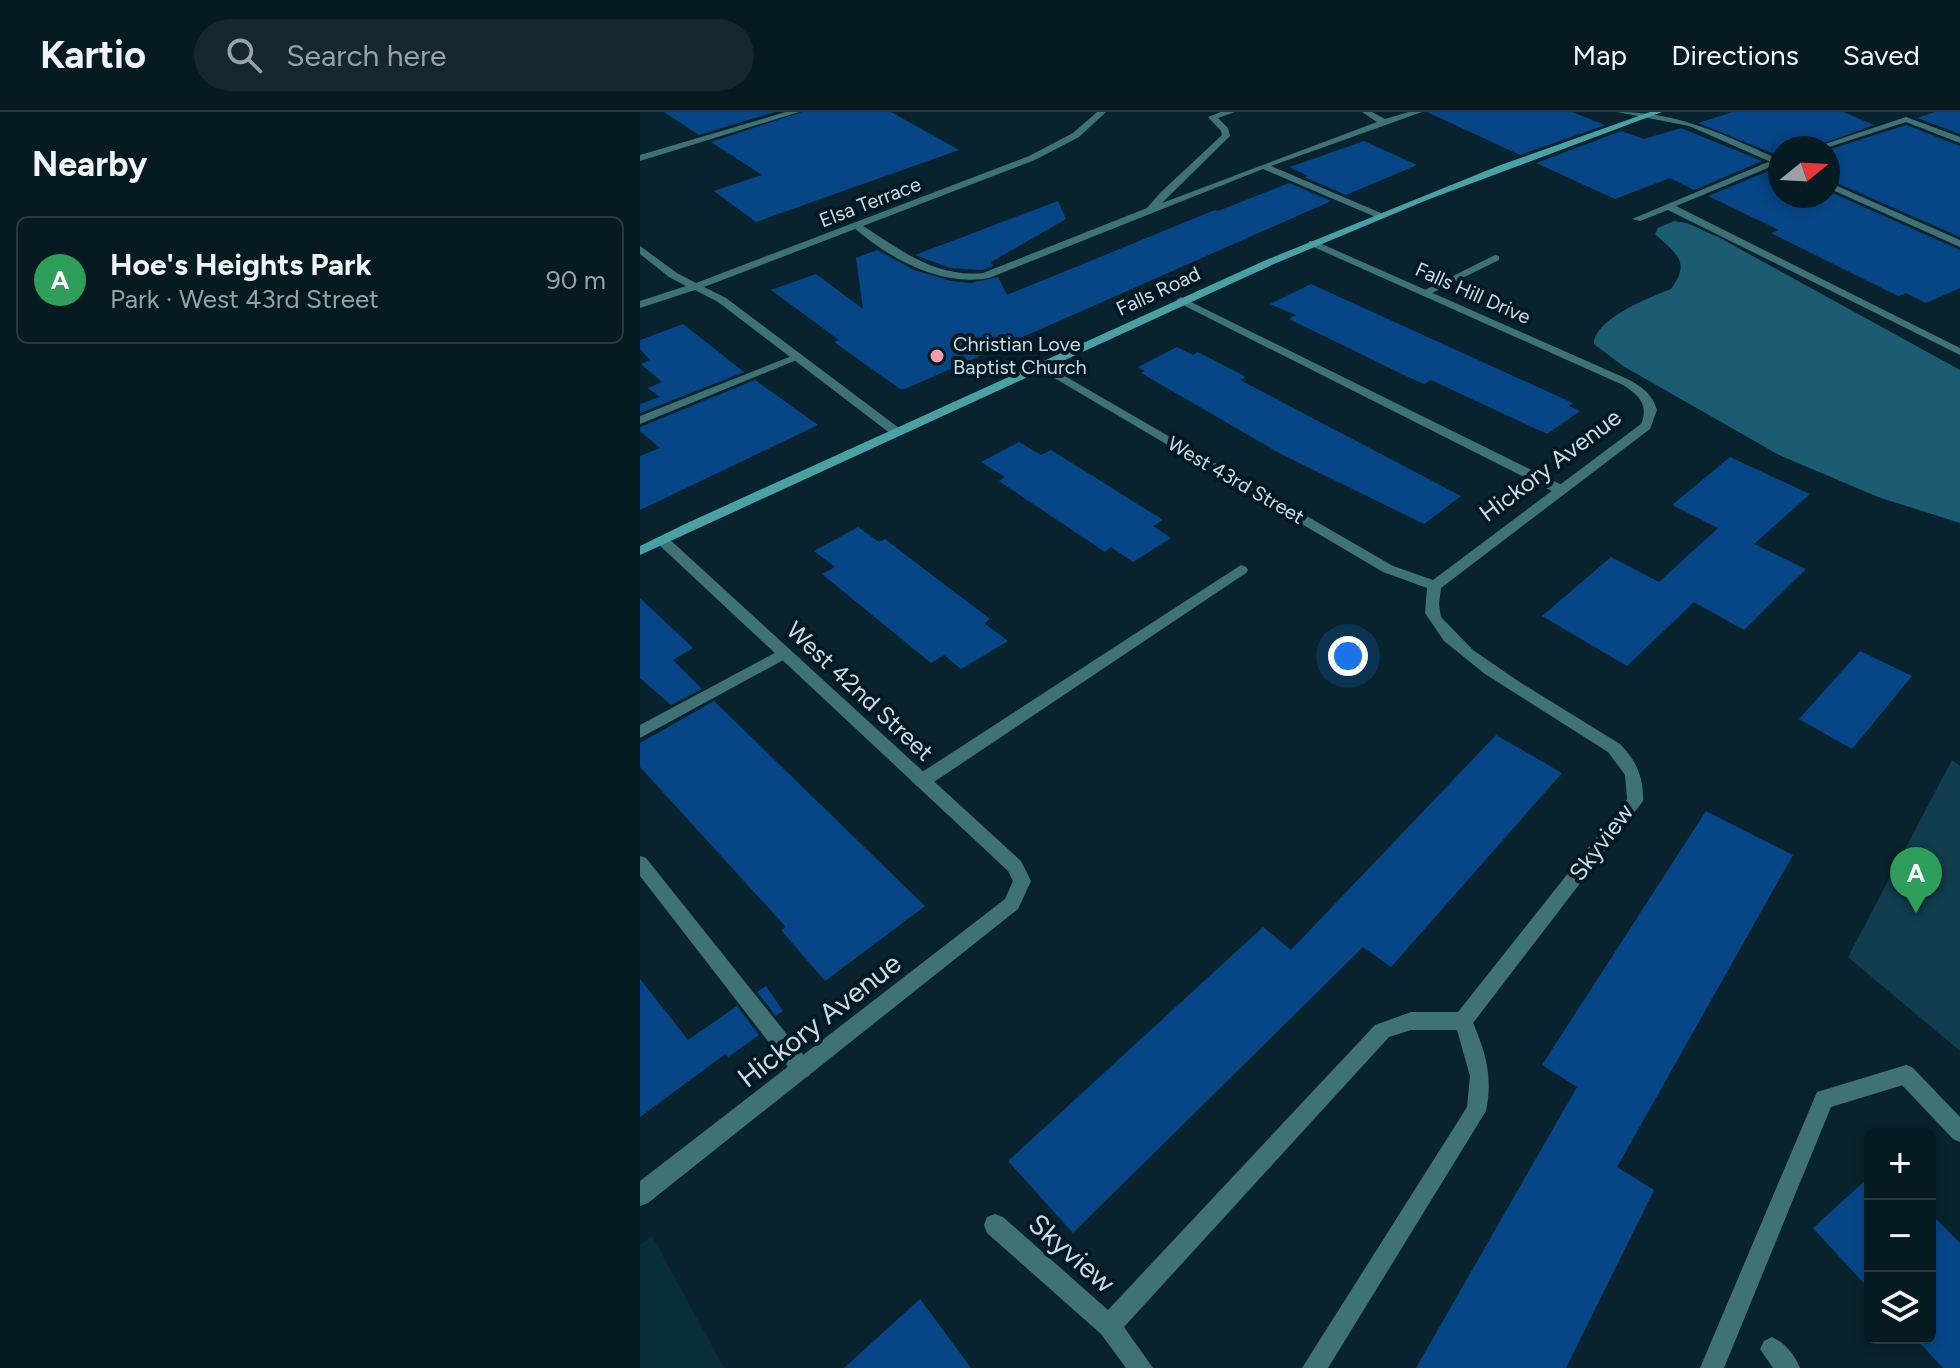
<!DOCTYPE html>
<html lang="en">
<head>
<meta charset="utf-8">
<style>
  :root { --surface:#061a22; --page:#14272f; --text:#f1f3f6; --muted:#98a1a5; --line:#273840; --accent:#ea580c }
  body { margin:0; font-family:Figtree,sans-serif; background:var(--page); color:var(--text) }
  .controls { position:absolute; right:24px; bottom:24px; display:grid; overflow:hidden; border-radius:12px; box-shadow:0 4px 12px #0003 }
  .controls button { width:72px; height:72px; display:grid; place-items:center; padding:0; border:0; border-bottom:2px solid var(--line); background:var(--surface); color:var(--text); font:40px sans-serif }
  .compass { position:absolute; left:1128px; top:24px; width:72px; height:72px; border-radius:50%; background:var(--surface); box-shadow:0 4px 12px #0003; rotate:72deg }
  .you { position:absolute; left:708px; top:544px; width:28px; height:28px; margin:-20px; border:6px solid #fff; border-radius:50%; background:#1a73e8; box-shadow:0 0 0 12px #1a73e833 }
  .badge { display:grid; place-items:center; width:52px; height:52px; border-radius:50%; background:var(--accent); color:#fff; font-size:26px; font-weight:700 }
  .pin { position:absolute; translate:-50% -66px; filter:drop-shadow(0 2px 4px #0008) }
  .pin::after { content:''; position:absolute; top:42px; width:28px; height:24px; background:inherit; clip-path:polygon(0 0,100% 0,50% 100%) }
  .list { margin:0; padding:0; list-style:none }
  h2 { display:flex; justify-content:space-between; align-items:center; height:104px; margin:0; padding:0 32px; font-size:34px }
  h2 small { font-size:26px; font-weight:400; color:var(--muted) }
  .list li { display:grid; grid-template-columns:52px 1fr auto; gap:24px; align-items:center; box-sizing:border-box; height:128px; margin:0 16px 16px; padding:0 16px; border:2px solid var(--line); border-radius:12px }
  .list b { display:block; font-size:30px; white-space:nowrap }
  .list p { margin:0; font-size:26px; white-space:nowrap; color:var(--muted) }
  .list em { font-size:26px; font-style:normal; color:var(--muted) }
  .icon { flex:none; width:44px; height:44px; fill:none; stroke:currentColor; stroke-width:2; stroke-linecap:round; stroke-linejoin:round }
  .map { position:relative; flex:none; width:1320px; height:1256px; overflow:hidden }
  header { display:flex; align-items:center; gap:48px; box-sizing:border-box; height:112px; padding:0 40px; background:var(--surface); border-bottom:2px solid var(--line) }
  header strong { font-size:38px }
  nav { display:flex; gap:44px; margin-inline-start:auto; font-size:28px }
  .search { width:560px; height:72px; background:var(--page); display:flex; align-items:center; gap:20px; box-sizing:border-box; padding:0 28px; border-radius:44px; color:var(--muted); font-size:30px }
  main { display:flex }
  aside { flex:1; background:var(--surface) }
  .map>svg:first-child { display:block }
  .built { fill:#082e3a }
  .green { fill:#113e4e }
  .forest { fill:#1b5c73 }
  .building { fill:#064686 }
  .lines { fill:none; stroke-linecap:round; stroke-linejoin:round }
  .service { fill:#3e7274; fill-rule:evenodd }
  .minor { fill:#3e7274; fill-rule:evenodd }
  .secondary { fill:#4aa1a4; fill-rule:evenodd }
  .poi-dot { fill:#f39aab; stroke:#001923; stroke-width:3 }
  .labels { text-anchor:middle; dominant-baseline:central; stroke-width:8; stroke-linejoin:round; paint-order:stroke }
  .far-street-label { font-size:20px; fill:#ccdbe2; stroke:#001923 }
  .far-poi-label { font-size:20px; fill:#ccdbe2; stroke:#001923; text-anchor:start }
  .street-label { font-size:24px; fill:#ccdbe2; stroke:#001923 }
  .near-street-label { font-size:28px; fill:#ccdbe2; stroke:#001923 }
</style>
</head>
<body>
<header>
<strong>Kartio</strong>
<div class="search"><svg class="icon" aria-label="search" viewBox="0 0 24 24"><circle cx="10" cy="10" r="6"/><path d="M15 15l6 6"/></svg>Search here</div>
<nav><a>Map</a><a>Directions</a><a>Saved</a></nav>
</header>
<main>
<aside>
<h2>Nearby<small></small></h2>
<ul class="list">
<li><span class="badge" style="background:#2e9e5b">A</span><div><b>Hoe's Heights Park</b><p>Park · West 43rd Street</p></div><em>90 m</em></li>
</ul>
</aside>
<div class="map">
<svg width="1320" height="1256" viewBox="0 0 1320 1256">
  <rect width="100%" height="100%" fill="#08232d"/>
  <path class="built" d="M12,1124l72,132h-84v-123z"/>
  <path class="green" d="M1312,648l8,6v285l-112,-94z"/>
  <path class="forest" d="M1034,109l13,2 33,15 240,132v153l-82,-26 -99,-42 -156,-89 -29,-22c0,-25 56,-47 77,-55 21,-28 4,-36 -16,-55l3,-6z"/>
  <path class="building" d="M24,0h111l-76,23z
    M162,0h89l68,38 -203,72 -42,-31 48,-16 -51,-33z
    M787,0h145l33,13 -85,30z
    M1093,0h110l31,13 -64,23h-30v6l-3,1 -79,-32z
    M1295,0h25v22l-43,-16z
    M1266,13l54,21v91l-132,-58v-29z
    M1041,16l81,33 -68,29 -24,-12 -55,21 -79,-36 85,-32 23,8z
    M724,29l53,24 -71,30 -42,-18 4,-1 -18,-9z
    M1136,56l4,1v27h48v-5l132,59v38l-34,15 -20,-10 -8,3 -127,-63 8,-3 -71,-34z
    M649,71l42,18 -426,188h-5l-66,-47 5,-2 -68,-50 45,-16 47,35 -7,-51 21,-8 37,20 37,11 20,2 27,-6 9,18 208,-85 3,1z
    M418,89l8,18 -75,43 2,4 -11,4 -32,-2 -35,-13z
    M671,172l262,119 -4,3 11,5 -33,23 -116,-54 -7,4 -18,-8 -117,-57 7,-4 -26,-11z
    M43,212l61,48 -104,41v-9l20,-7 -12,-9 14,-6 -21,-18 9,-4 -10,-11v-9z
    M537,235l16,8 5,-3 48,25 -6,3 221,116 -37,28 -143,-70 -140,-81 4,-2 -7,-4z
    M115,268l63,45 -178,85v-54l20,-8 -20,-17v-4z
    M379,330l22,13 10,-5 112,70 -10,6 18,12 -38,24 -22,-15 -6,5 -106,-71 6,-4 -24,-15z
    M1090,345l80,37 -56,50 52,25 -62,61 -50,-28 -67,64 -85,-50 69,-59 48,25 59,-54 -46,-23z
    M218,415l21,15 6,-3 47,36 58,44 -6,4 24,18 -47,28 -17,-14 -13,8 -109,-89 13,-7 -21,-16z
    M0,486l53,50 -20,12 29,29 -31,16 -31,-27z
    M1220,539l52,25 -60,73 -53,-30z
    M74,589l211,205 -100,75 -44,-51 5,-3 -146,-160v-24z
    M856,623l66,38 -171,194 -28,-20 -290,286 -65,-72 255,-234 28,23z
    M1066,699l87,44 -176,312 37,23 -88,178h-150l161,-281 -35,-22z
    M0,867l48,61 49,-34 22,29 -31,22 -3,-3 -85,63z
    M126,874l17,25 -7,5 -19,-24z
    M1228,1066l2,2v110l-57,-62z
    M1290,1101l30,30v125h-17l-28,-30h15z
    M280,1187l51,69h-127z"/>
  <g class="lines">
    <path class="service" d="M581,0h14l-17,6 10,10 2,8 -68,67 215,-81 -15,-10h10l13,7 24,-7h13l-151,54 110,47 2,2 -5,3 -115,-49 -274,109c-49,9 -101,-20 -137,-52l8,-2c39,25 75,54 123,49l164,-65 14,-16 61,-57 -1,-4 -13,-14z
      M1266,5l54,20v6l-54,-21 -80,26h-13z
      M1140,45v6l-104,43 284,142v7l-292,-145 -28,11 -8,-2z
      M855,143l4,1v4l-69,34 -9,-2z
      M541,185l383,189 1,3 -1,3h-10l-377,-190 -1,-2z
      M154,243l10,2 -164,67v-8z
      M601,453l5,2 2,3 -2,3 -318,213h-12l-2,-5 2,-5z
      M144,536l5,1 2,4 -2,4 -149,81v-13z
      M0,744l6,2 163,204 3,7 -3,7 -7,3 -7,-3 -155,-200z
      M1266,953l7,3 3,7 -3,7 -82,25 -107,261h-24l117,-276z
      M1132,1225c13,6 23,18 28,31h-27l-13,-19 4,-8z"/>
    <path class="minor" d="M146,0h13l-159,49v-6z
      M457,0h9l-27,25 -44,23 -331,127 22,11 173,130v6h-8l-173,-132 -23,-12 -55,18v-7l46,-15 -17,-9 -29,-23v-8l37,27 19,10 333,-127 44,-23z
      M977,0c63,0 107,23 163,48v6l-91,-40z
      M1188,70l132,58v7l-132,-59z
      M669,129h6l308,136c15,7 29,15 34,33l-7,19 -209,159 -2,16 2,13 32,33 48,33 99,61c16,16 24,34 23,57l-170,222c13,30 20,55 13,88l-158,257h-26l165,-261 3,-31 -13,-46h-46l-22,7 -265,290 29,41h-27l-25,-34 -114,-101 -3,-8 3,-8 8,-3 8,3 105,93 267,-285 36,-13h47l169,-213 -2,-24 -17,-23 -123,-78 -41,-33 -19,-28 2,-25 -44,-16 -349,-206 10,-2 349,202 40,14 208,-156c8,-19 -2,-29 -18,-39l-314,-140z
      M22,424l5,1 354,324 10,20 -13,28 -370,294 -8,3v-25l365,-282 8,-18 -5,-10 -351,-328 -2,-3z
      M1266,953l7,3 47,49v25l-7,-3 -54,-57 -3,-7 3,-7z"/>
    <path class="secondary" d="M1010,0h12l-235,88 -153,64 -634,291v-9l45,-22 581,-264 232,-94z"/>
  </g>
  <circle class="poi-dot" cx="297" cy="244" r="8"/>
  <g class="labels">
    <g class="far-street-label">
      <text transform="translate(230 90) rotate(-21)">Elsa Terrace</text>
      <text transform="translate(518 179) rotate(-25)">Falls Road</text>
      <text transform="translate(833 181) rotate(24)">Falls Hill Drive</text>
      <text transform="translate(596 368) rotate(30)">West 43rd Street</text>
    </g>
    <g class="far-poi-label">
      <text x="313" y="232">Christian Love<tspan x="313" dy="23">Baptist Church</tspan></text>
    </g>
    <g class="street-label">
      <text transform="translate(910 353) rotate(-37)">Hickory Avenue</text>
      <text transform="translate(220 579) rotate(43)">West 42nd Street</text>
      <text transform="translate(961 730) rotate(-53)">Skyview</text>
    </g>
    <g class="near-street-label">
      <text transform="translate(179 908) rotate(-38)">Hickory Avenue</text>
      <text transform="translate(432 1141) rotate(41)">Skyview</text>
    </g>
  </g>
</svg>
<div class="controls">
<button>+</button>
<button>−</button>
<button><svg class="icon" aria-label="layers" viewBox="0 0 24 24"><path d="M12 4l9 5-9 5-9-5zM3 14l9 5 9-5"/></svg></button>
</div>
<svg class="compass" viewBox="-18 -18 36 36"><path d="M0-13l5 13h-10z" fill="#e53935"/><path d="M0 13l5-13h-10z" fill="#98a1a5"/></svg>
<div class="you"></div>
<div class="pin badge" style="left:1276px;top:801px;background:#2e9e5b">A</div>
</div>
</main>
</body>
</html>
